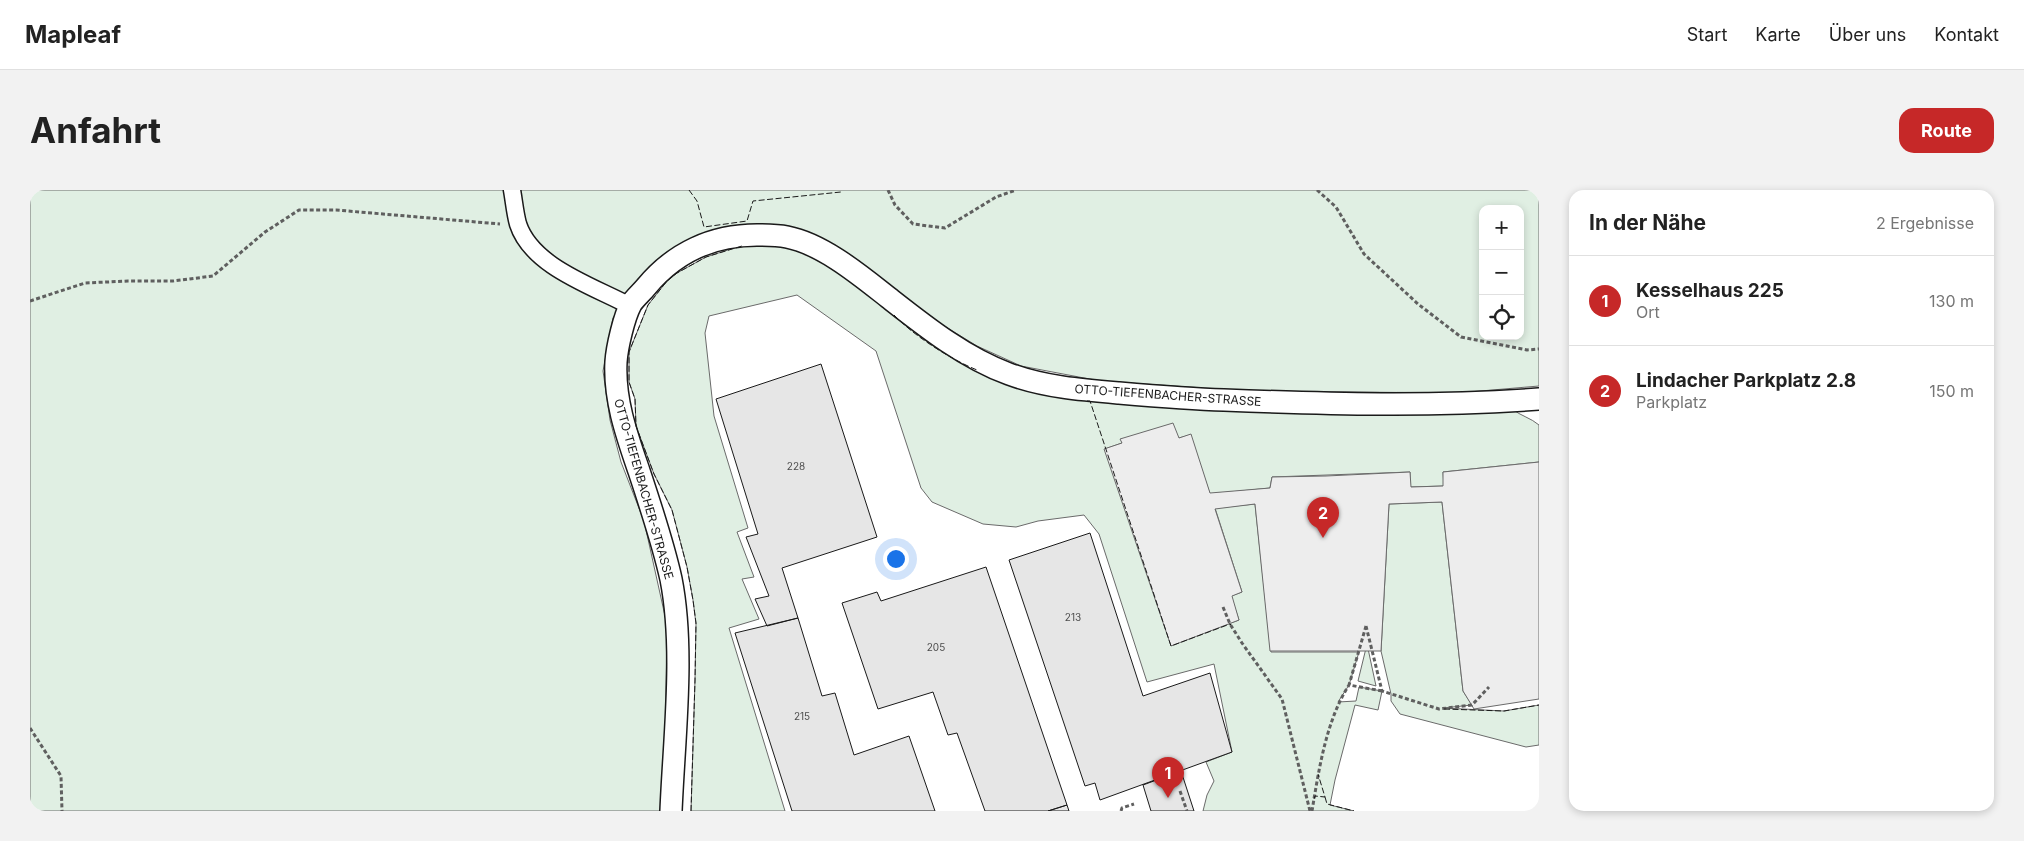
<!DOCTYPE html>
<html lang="de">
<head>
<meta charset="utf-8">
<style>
  :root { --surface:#fff; --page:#f2f2f2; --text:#222; --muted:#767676; --line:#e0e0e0; --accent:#c62828 }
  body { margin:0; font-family:Inter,sans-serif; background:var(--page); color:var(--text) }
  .controls { position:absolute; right:15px; top:15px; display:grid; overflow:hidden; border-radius:10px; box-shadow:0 2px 8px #0003 }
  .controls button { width:45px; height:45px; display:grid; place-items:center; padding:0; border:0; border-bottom:1px solid var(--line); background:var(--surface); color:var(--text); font:25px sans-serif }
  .you { position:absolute; left:865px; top:368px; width:18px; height:18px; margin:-12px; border:4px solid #fff; border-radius:50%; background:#1a73e8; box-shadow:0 0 0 8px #1a73e833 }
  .badge { display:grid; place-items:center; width:32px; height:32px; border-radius:50%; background:var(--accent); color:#fff; font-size:16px; font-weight:700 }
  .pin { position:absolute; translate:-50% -41px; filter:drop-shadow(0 1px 2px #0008) }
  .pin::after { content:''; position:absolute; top:26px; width:18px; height:15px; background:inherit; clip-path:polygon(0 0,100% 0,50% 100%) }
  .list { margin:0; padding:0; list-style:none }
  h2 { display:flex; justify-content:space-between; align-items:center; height:65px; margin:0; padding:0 20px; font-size:21px }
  h2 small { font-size:16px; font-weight:400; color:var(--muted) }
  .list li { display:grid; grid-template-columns:32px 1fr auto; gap:15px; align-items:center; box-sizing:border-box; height:90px; padding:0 20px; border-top:1px solid var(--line) }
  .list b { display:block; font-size:19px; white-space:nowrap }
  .list p { margin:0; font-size:16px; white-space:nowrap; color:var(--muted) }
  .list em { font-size:16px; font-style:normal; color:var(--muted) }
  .icon { flex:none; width:28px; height:28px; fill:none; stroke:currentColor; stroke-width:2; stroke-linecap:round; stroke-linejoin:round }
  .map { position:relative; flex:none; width:1509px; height:621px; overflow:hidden; border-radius:15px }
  header { display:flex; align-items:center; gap:30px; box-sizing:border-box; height:70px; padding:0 25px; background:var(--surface); border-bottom:1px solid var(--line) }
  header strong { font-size:24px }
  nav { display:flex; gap:28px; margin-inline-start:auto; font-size:18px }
  .intro { display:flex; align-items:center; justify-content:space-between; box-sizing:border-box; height:120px; padding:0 30px }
  h1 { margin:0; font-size:35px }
  .button { padding:12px 22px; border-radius:15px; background:var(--accent); color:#fff; font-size:18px; font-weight:700 }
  main { display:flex; gap:30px; padding:0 30px }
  aside { flex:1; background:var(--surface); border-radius:15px; box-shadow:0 2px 8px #0003 }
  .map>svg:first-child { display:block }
  .green { fill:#e0efe3; stroke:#6a6a6a; fill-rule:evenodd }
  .parking { fill:#ededed; stroke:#6a6a6a }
  .building { fill:#e6e6e6; stroke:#1a1a1a }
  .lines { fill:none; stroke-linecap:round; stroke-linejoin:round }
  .minor-casing { stroke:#1a1a1a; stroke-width:19 }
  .tertiary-casing { stroke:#1a1a1a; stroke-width:24 }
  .path { stroke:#5f5f5f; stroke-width:3; stroke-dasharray:4 2.5; stroke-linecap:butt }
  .minor { stroke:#fff; stroke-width:16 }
  .tertiary { stroke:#fff; stroke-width:21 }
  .fence { stroke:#1a1a1a; stroke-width:1; stroke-dasharray:6 2.5; stroke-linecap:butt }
  .labels { text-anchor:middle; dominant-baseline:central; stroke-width:4; stroke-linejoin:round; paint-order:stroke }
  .number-label { font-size:10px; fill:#4d4d4d }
  .street-label { font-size:12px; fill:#1a1a1a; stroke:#fff }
</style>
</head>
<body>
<header>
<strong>Mapleaf</strong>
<nav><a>Start</a><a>Karte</a><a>Über uns</a><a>Kontakt</a></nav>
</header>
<div class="intro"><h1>Anfahrt</h1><a class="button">Route</a></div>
<main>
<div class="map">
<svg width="1509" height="621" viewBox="0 0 1509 621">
  <rect width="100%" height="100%" fill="#fff"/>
  <path class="green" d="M0,0h1509v196l-82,7 -209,-2 -148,-10 -79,-15 -44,-20 -49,-30 -70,-51 -120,-36 -107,60 -18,29 -10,53 7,49 11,42 23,59 23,104 -3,186h-634zM1453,19h37v127h-37z
    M721,54h30l43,15 100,80 38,24 43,18 171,26 127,6h131l78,-4c9,7 19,9 27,16v37l-96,10 1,14 -34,1v-15l-138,5 -2,11 -60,6 -20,-59 -11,3 -58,1 1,4 -17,6 66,196 68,-25 -8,-24 11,-4 -27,-84 40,-4 16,148h88l-10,33 -11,17 18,-1 3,-14 23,4 -4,19 -23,-5 -20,75 -5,25 24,6h-151l4,-16 7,-14 -8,-19 26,-10 -18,-88 -67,18 -48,-148 -15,-19 -46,6 -22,6 -33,-3 -51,-22 -11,-14 -45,-137 -79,-56 -88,21 -4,17 9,83 34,112 -11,4 17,45 -12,2 17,40 -30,9 56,183h-94l4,-131 1,-56 -3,-24 -6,-33 -15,-57 -18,-36 -18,-48 -1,-27 -6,-17v-30l19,-47 19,-24 10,-8 29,-16 31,-10z
    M1412,312l21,189 9,14 -29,3 61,3 35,-6v40l-13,2 -126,-33 -9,-13v-7l-10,-43 8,-147z
    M1337,454l9,42 -18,-5z"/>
  <path class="parking" d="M1143,233l6,15 12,-4 19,59 60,-5 2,-11 54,-1 84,-4 1,15 32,-1v-14l96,-10v237l-65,10 -11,-18 -21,-189 -53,2 -8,147h-111l-15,-147 -40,5 27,83 -10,4 7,24 -68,26 -67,-197 18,-6 -2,-4z"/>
  <path class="building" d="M791,174l56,173 -95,31 16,50 -31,8 -12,-27 14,-3 -23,-59 12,-3 -42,-135z
    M1060,343l53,163 67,-23 22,79 -132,48 -5,-17 -10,3 -76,-226z
    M956,377l81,238 -19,6h-63l-28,-78 -9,2 -15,-43 -55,17 -36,-106 35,-11 4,9z
    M768,428l24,78 13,-3 19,62 55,-19 26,75h-143l-57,-178z
    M1151,581l13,40h-43l-8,-26z
    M1037,615l2,6h-21z"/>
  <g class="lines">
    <defs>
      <path id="minor" d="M482,0c2,11 3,23 6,34 14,43 75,62 112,82"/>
      <path id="tertiary" d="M641,621c3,-73 14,-161 0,-232 -8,-36 -20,-72 -32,-108 -12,-35 -25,-71 -23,-109 1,-15 8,-45 15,-58 4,-6 10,-11 15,-17 28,-34 66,-52 111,-52 9,0 20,0 30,2 36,7 74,39 102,61 37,29 76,60 120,76 35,13 73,16 110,19 35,3 70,6 105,7 105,4 210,7 315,-1"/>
    </defs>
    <use href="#minor" class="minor-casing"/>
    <use href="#tertiary" class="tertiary-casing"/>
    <path class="path" d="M858,0l7,15 18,19 32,4 51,-31 20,-7
      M1287,0l19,17 28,47 54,50 43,33 66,13 12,-1
      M0,111l55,-18 43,-2h45l40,-5 52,-44 34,-22h37l164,14
      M1193,417l7,17 12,19 40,56 28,112
      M1336,436l16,65 57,18 33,-4 17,-18
      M1336,436l-17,59 33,6
      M0,538l31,48 1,35
      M1150,601l7,20
      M1091,621l1,-3 12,-4
      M1282,621c7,-42 14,-90 37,-126"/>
    <use href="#minor" class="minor"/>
    <use href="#tertiary" class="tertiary"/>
    <path class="fence" d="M659,0l8,11 7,26 43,-6 6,-20 88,-9 -1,-2
      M864,125c20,21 56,44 83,55
      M1057,211h3l81,245 59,-22 1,1
      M1414,519l60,2 35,-6
      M1295,607l2,7 27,7
      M1284,609l1,-3 10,1 -7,-23
      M661,621l4,-131 1,-57 -3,-23 -6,-33 -15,-57 -18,-36 -18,-48 -1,-27 -6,-17v-30l19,-47 19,-24 10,-8 29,-16 36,-11"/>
  </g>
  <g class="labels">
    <g class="number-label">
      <text x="766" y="276">228</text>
      <text x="1043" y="427">213</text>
      <text x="906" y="457">205</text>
      <text x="772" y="526">215</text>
    </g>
    <g class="street-label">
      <text transform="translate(1138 205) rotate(4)">OTTO-TIEFENBACHER-STRASSE</text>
      <text transform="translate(614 299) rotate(74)">OTTO-TIEFENBACHER-STRASSE</text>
    </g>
  </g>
</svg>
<div class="controls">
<button>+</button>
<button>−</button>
<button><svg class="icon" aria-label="locate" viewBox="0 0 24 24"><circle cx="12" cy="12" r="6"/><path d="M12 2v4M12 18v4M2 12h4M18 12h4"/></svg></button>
</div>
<div class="you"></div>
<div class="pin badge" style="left:1138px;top:608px">1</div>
<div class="pin badge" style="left:1293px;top:348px">2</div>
</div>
<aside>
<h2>In der Nähe<small>2 Ergebnisse</small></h2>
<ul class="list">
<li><span class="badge">1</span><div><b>Kesselhaus 225</b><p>Ort</p></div><em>130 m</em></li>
<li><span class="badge">2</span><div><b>Lindacher Parkplatz 2.8</b><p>Parkplatz</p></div><em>150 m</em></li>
</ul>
</aside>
</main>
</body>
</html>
